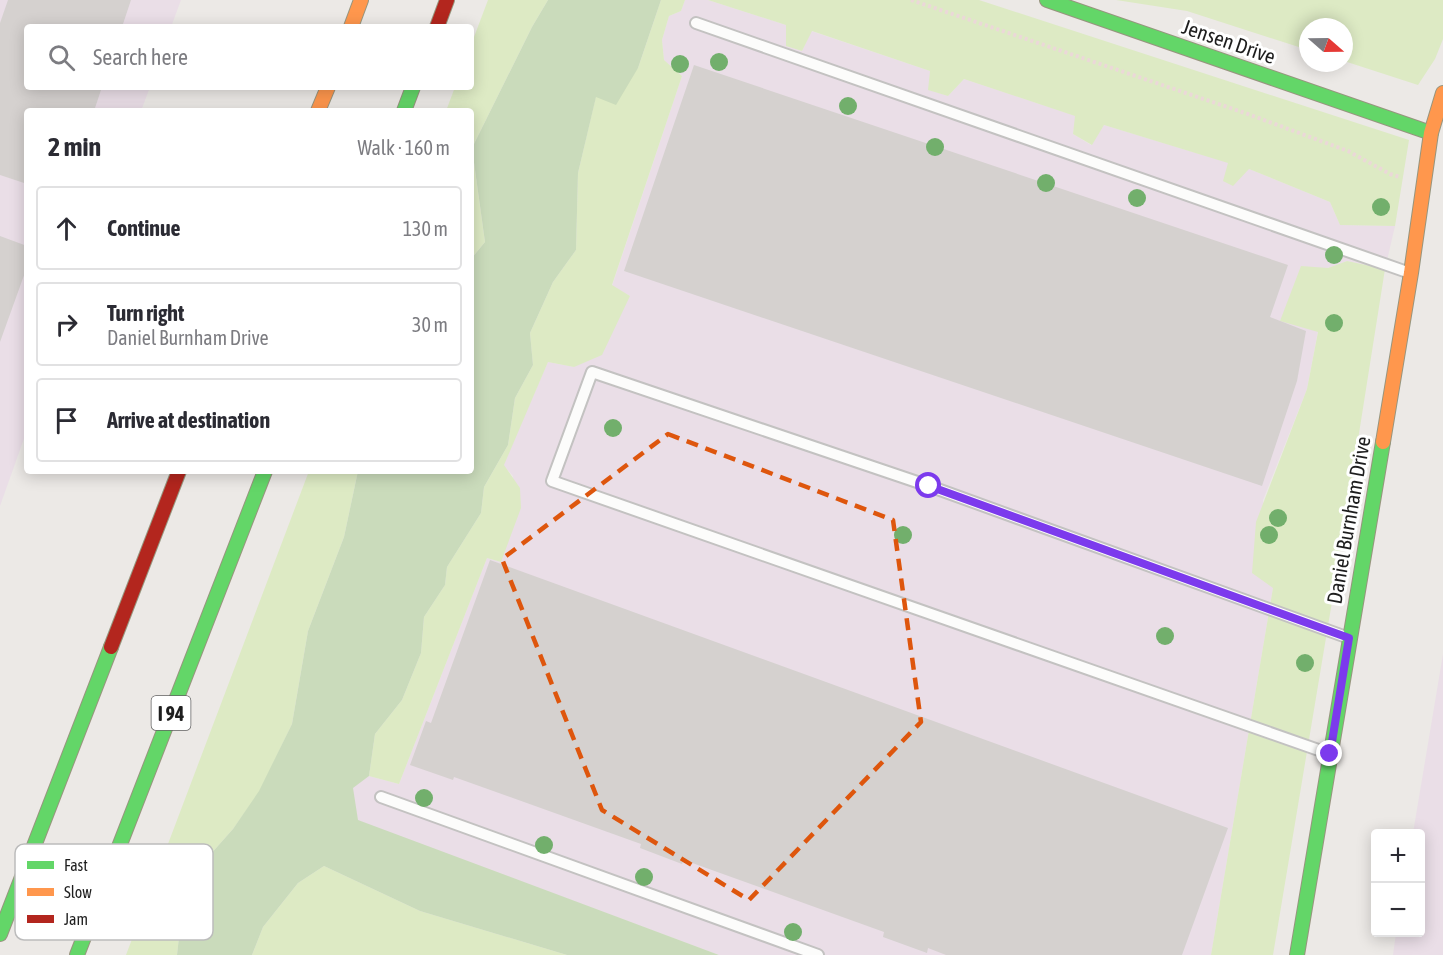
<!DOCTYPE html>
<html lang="en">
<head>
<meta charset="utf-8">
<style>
  :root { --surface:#fff; --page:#f7f7f7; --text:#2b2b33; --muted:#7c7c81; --line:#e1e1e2 }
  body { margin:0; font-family:"Asap Condensed",sans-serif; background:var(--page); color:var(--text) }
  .controls { position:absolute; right:18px; bottom:18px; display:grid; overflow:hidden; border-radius:6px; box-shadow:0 3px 15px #0003 }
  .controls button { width:54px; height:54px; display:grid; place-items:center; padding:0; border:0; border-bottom:2px solid var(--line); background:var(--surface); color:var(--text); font:30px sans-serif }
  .compass { position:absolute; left:1299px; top:18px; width:54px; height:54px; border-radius:50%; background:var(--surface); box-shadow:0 3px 15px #0003; rotate:110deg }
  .stop { position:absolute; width:18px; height:18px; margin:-14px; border:4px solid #7c3aed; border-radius:50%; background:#fff }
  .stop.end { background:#7c3aed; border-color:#fff; box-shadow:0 2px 6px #0008 }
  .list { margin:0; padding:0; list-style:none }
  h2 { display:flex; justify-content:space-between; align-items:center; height:78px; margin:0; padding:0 24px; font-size:26px }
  h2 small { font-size:20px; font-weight:400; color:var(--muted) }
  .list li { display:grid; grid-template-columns:39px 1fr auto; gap:18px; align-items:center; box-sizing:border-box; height:84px; margin:0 12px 12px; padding:0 12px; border:2px solid var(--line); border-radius:6px }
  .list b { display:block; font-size:22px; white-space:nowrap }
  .list p { margin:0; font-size:20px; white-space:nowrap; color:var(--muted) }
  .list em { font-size:20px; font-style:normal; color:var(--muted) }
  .icon { flex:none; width:33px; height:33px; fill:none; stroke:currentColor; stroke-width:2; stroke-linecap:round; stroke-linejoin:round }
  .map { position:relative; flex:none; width:1443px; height:955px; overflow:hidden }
  .search { position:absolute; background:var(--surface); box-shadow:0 3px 15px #0003; left:24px; top:24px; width:450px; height:66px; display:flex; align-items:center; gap:15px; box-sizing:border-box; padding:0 21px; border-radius:6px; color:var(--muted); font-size:22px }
  .panel { position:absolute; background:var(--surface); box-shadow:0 3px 15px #0003; left:24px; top:108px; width:450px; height:366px; border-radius:6px }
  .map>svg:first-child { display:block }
  .industrial { fill:#eadee7 }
  .grass { fill:#ddeac4 }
  .forest { fill:#cadbbb }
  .building { fill:#d5d1cf }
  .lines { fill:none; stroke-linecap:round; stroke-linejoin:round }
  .lane-casing { stroke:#c3c2c1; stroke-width:14 }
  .fast-casing { stroke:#97957e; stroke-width:16 }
  .slow-casing { stroke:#97957e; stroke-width:16 }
  .jam-casing { stroke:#97957e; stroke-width:16 }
  .path { stroke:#ebd8d8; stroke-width:4; stroke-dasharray:3 3; stroke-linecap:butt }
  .lane { stroke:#fcfcfb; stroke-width:10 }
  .fast { stroke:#63d668; stroke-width:14 }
  .slow { stroke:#ff974d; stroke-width:14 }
  .jam { stroke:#b3261e; stroke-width:14 }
  .tree { fill:#72af6c }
  .route { stroke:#7c3aed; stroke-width:8 }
  .marked { fill:none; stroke:#de560d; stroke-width:4.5; stroke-dasharray:12 8; stroke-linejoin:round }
  .labels { text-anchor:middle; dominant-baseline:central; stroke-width:6; stroke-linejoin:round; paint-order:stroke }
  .shield { fill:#fff; stroke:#626262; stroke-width:1.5 }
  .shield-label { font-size:20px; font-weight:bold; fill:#1e1e1e }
  .street-label { font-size:21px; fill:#1e1e1e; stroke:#fff }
  .key { fill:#fff; stroke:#bcbcbc; stroke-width:1.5 }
  .key-label { font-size:16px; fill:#1e1e1e }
</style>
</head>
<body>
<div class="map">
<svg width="1443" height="955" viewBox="0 0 1443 955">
  <rect width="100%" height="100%" fill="#ece9e6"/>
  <path class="industrial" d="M0,0h181l-10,27h-144v60h123l-9,24h-114v319l-27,76z
    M685,0h23l78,25 1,21 15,5 9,-20 119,40 -1,19 19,6 16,-17 112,37 -3,18 18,11 13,-20 145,44 81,33 10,23 55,1 -10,43 -38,-8 -19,7 -48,52 38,11 -11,58 -44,111 10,88 -62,367h-492l-361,-134 -6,-33 17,-12 30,8 88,-226 13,4 13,-86 -10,-11 45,-103 26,5 56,-71 -18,-10 70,-210 -18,-16 -2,-20 7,-24 12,-5z
    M1443,654v301h-50l3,-22 24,-1v-98l-7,-1z"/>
  <path class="grass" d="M488,0h60l-16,27 -60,121 13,94 -14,17v-148h-25l9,-24h16v-42z
    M661,0h24l-4,11 -12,5 -7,24 2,20 18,16 -70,209 18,11 -28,59 -28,12 -26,-5 -44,103 16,23 1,20 -20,54 -14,-4 -88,226 -30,-8 6,-42 27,-34 19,-47 3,-36 21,-32 2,-18 34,-54 3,-26 24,-42 7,-47 18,-33 -3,-32 23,-51 23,-32 2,-77 18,-77 42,-28z
    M708,0h271l430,140 -14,86 -55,-1 -10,-23 -81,-33 -16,17 -10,-5 5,-18 -124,-38 -12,20 -19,-11 2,-18 -111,-37 -16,17 -20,-6 2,-19 -118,-40 -10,20 -16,-5v-21z
    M1116,0h327v39l-8,20 -17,26 -74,-24v-34h-36v23l-121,-39z
    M1347,261l38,8 -47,297 -65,389h-62l62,-367 -21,-15 4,-51 51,-133 11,-57 -38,-11 21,-55 27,2z
    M309,471h49l-14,66 -36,94 -16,93 -32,67 -27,38 -48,54 -8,72h-51z
    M324,866l96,45 147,44h-315l11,-28 35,-44z"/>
  <path class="forest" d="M548,0h113l-23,68 -22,37 -20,-8 -18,76 -2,77 -23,32 -23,51 3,32 -18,33 -7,47 -24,42 -3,26 -34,54 -2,18 -21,32 -3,36 -19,47 -27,34 -6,42 -16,12 5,32 361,135h-152l-147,-44 -96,-45 -26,17 -35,44 -11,28h-75l8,-72 48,-54 26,-38 33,-67 16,-93 36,-94 14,-66h113v-212l14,-17 -13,-94 60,-121z"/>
  <path class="building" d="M8,0h123l-9,27h-95v60h75l-8,24h-67v73l-27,-9v-152z
    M694,65l594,200 -18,52 36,14 -9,50 -35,105 -638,-215z
    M0,236l27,10v21l-27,75z
    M490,560l738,268 -46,127h-236l-18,-7 -1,5 -44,-16 1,-5 -200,-72 -2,4 -42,-16 1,-4 -187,-67 -1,3 -43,-15 16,-44 5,2z"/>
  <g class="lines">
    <defs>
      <path id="lane" d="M696,23l714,250
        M1330,754l-778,-273 40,-109 337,114 420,152
        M381,797l437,158"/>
      <path id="fast" d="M1047,0l384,133
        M404,111l9,-24
        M0,934l111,-287
        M77,955l188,-484
        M1297,955l86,-513"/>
      <path id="slow" d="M351,27l10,-27
        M318,111l10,-24
        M1383,442l28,-169 20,-140 12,-40"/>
      <path id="jam" d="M437,27l10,-27
        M111,647l68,-176"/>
    </defs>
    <use href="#lane" class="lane-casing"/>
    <use href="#fast" class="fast-casing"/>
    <use href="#slow" class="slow-casing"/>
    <use href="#jam" class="jam-casing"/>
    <path class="path" d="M911,0l334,113 103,38 42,23 10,3"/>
    <use href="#lane" class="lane"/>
    <use href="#fast" class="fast"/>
    <use href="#slow" class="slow"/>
    <use href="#jam" class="jam"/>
  </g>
  <g class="tree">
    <circle cx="719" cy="62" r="9"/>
    <circle cx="680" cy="64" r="9"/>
    <circle cx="848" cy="106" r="9"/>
    <circle cx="935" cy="147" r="9"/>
    <circle cx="1046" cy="183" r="9"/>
    <circle cx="1137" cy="198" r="9"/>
    <circle cx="1381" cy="207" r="9"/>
    <circle cx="1334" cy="255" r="9"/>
    <circle cx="1334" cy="323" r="9"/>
    <circle cx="613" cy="428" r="9"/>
    <circle cx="1278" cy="518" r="9"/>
    <circle cx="903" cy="535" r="9"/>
    <circle cx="1269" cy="535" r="9"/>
    <circle cx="1165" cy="636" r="9"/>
    <circle cx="1305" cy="663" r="9"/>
    <circle cx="424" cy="798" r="9"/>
    <circle cx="544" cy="845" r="9"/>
    <circle cx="644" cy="877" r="9"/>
    <circle cx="793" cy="932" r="9"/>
  </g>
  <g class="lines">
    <path class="route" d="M929,486l420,152 -19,116"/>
  </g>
  <path class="marked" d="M668,434l225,86 28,202 -172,178 -147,-90 -100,-251z"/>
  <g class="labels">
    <rect class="shield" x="151.5" y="696" width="39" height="34" rx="4.5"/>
    <g class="shield-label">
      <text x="171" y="713">I 94</text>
    </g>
    <g class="street-label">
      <text transform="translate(1229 41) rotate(19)">Jensen Drive</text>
      <text transform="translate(1348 520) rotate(-80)">Daniel Burnham Drive</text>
    </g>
  </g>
  <rect x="15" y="844" width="198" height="96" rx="9" class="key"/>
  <rect x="27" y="861" width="27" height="8" fill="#63d668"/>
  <rect x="27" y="888" width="27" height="8" fill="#ff974d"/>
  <rect x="27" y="915" width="27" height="8" fill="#b3261e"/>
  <g class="key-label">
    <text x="64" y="871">Fast</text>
    <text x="64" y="898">Slow</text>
    <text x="64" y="925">Jam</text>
  </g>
</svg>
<div class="controls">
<button>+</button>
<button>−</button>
</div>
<svg class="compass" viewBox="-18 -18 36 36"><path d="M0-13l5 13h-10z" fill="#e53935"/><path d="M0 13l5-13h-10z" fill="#7c7c81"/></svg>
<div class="stop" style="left:929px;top:486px"></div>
<div class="stop end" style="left:1330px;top:754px"></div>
<div class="search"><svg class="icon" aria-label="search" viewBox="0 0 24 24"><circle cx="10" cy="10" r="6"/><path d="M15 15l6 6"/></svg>Search here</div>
<section class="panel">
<h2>2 min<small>Walk · 160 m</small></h2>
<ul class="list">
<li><svg class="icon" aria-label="ahead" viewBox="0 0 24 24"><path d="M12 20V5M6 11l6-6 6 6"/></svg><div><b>Continue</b></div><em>130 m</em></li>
<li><svg class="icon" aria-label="right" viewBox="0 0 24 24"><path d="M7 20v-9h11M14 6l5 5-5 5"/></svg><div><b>Turn right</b><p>Daniel Burnham Drive</p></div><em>30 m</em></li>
<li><svg class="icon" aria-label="arrive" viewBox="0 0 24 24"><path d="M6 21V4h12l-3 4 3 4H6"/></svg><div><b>Arrive at destination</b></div></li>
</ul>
</section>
</div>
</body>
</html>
